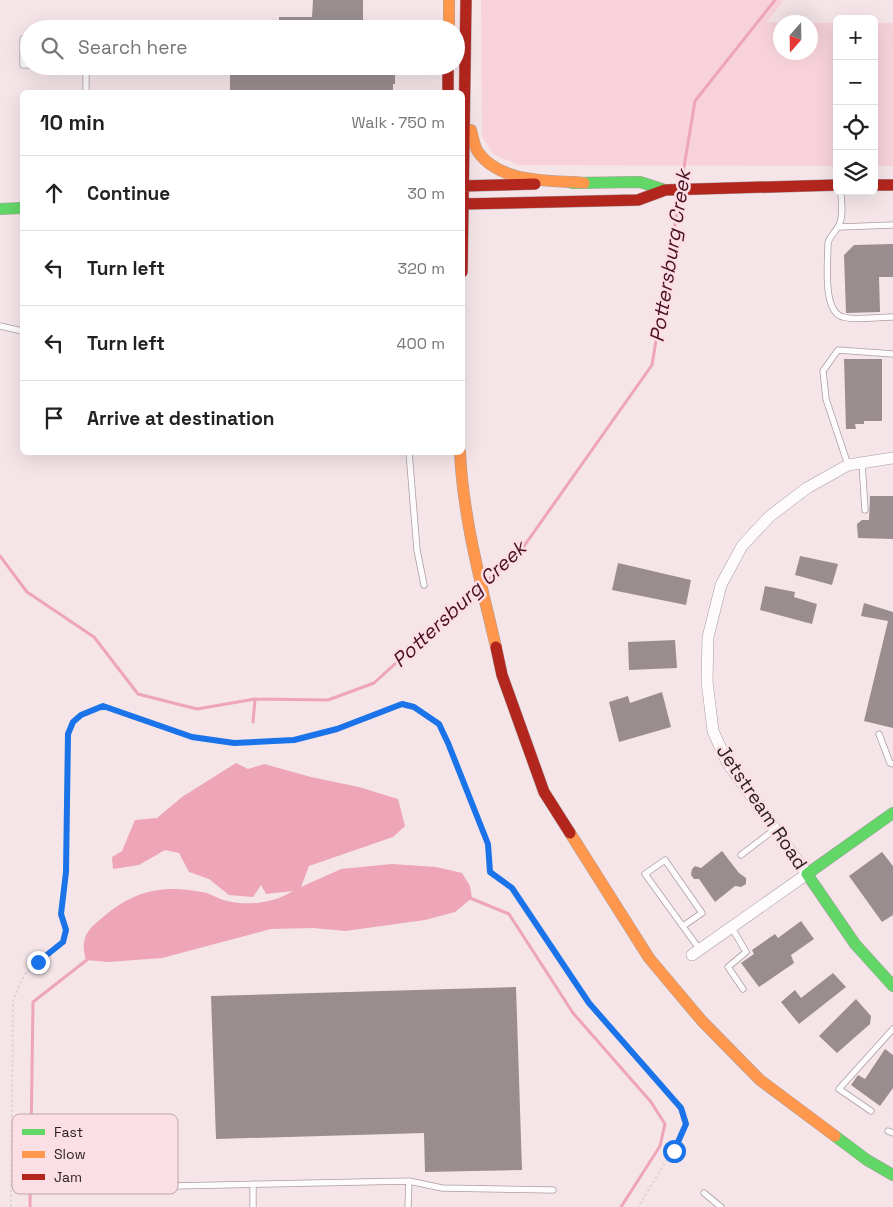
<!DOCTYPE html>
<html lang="en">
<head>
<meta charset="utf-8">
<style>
  :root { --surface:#fff; --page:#f6f6f6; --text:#222; --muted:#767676; --line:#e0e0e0 }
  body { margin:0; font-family:"Space Grotesk",sans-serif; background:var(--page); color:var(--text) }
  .controls { position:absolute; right:15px; top:15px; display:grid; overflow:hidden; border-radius:8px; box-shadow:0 5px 20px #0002 }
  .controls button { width:45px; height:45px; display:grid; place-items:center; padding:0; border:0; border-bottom:1px solid var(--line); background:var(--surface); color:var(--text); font:25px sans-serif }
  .compass { position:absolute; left:773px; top:15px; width:45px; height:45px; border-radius:50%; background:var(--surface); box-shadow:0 5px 20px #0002; rotate:200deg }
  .stop { position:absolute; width:15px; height:15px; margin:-11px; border:4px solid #1a73e8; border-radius:50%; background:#fff }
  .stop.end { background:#1a73e8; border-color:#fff; box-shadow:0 1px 5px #0008 }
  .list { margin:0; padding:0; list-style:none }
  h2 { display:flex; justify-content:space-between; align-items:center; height:65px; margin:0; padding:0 20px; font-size:21px }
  h2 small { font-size:16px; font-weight:400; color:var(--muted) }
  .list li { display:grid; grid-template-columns:32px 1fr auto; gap:15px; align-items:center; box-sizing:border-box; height:75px; padding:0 20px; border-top:1px solid var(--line) }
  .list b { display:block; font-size:19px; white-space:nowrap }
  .list em { font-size:16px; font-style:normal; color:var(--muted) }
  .icon { flex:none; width:28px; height:28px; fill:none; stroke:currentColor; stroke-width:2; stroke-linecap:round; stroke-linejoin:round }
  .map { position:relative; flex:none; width:893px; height:1207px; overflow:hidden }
  .search { position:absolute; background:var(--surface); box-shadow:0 5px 20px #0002; left:20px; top:20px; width:445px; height:55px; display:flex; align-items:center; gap:12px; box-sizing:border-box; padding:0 18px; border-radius:28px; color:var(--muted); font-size:19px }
  .panel { position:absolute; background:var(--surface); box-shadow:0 5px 20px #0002; left:20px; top:90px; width:445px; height:365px; border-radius:8px }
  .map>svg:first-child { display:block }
  .green { fill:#f7d2da }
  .water { fill:#eda5b7 }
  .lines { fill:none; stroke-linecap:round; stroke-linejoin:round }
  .stream { stroke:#eda5b7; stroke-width:3 }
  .building { fill:#998d8f }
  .lane-casing { stroke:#aa9ea0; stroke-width:7 }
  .street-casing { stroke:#aa9ea0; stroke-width:12 }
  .fast-casing { stroke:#aa9ea0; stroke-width:12 }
  .slow-casing { stroke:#aa9ea0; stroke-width:12 }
  .jam-casing { stroke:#aa9ea0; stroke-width:12 }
  .path { stroke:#dad6d6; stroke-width:2; stroke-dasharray:2.5 2.5; stroke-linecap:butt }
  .lane { stroke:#fefbfc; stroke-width:5.5 }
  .street { stroke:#fefbfc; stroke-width:11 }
  .fast { stroke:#63d668; stroke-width:11 }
  .slow { stroke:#ff974d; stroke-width:11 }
  .jam { stroke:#b3261e; stroke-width:11 }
  .route { stroke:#1a73e8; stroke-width:6 }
  .labels { text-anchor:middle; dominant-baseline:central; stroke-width:5; stroke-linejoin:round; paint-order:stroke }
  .street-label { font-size:19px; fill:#2c2224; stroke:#fbdfe5 }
  .water-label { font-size:20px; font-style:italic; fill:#4a0f24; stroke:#fbdfe5 }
  .key { fill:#fbdfe5; stroke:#bda6ab; stroke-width:1 }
  .key-label { font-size:14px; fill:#2c2224 }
</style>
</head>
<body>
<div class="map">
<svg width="893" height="1207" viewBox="0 0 893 1207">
  <rect width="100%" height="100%" fill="#f5e5e8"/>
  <path class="green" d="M481,0h303l-17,22 13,1v29h30l1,-29h26v143l-318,-1 -26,-11 -11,-18z
    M874,23h19v143h-19z"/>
  <path class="water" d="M236,763l12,6 16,-5 47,13 48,10 39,12 7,27 -12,11 -84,29 -8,21 40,-18 51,-5 44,3 26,6 8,13 2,12 -17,14 -30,8 -80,11 -32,-3 -42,1 -109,29 -54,4 -22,-2c-6,-21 0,-29 16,-42 31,-27 59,-34 100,-26 8,1 16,7 25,9 22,5 47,2 66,-10l-27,3 -5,-9 -8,12 -24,-2 -20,-16 -20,-7 -10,-19 -14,-3 -26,15 -26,4 -1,-12 10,-6 13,-31 22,-2 25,-21z"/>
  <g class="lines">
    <path class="stream" d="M681,185l14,-84 80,-101
      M0,556l27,36 67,45 44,57 59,15 58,-10 73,1 46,-17 101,-92
      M489,579l28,-23 135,-191 28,-171
      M253,722l2,-23
      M470,898l39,16 64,99 78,89 14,22 -5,22 -39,61
      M30,1207l3,-205 55,-43"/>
  </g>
  <path class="building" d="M313,0h50v29h-84v-12h33z
    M230,66l162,1v2h3v15h-2v8h-163z
    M893,244v33h-14l1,35 -34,1 -2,-58 10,-10z
    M844,359h38v62h-18v3h-9l1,5h-10z
    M870,496h23v43l-35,-1 -1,-14 5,-4h7z
    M800,556l38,8 -6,21 -37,-10z
    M618,563l73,17 -5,25 -74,-15z
    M765,586l30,6 -1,5 23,7 -5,20 -52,-14z
    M864,603l29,9v116l-29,-7 24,-100 -27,-5z
    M675,640l2,28 -48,2 -1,-28z
    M662,692l9,35 -52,15 -10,-40 19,-6 2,7z
    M722,851l17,22 7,5v6l-5,3 -6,-1 -20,16 -16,-23h-5l-3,-4 1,-6 3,-3 6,2z
    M882,852l11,14v49l-11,7 -33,-46z
    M801,921l13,18 -23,16 3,8 -35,24 -18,-24 13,-9 -2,-4 23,-16 3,4z
    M833,973l13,14 -47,37 -18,-22 14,-12 6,8z
    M516,987l6,183 -97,2 -1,-39 -208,6 -5,-143z
    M856,999l15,17 -1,8 -33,29 -18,-17z
    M885,1049l8,6v33l-13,18 -29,-21 7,-10 7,4z"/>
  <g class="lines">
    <defs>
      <path id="lane" d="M29,39h-6v26h6
        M86,66v26
        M841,191c0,11 3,24 -2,34 -3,7 -9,10 -11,18 0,18 -6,69 15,74 14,4 35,0 50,0
        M839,227l54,-2
        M0,326l22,5
        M409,452l8,98 7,35
        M862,463l3,47
        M848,465l-22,-66 -3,-28 15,-21 55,4
        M879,734l11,29 3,1
        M741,855l34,-26
        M683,926l19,-13 -37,-53 -20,14 55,76
        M732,928l14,24 -18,15 15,22
        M871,1111l-32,-22 54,-60
        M888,1131l5,2
        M172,1186l237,-5 33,7 111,2
        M704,1193l17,14
        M253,1207v-23
        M408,1207l1,-26"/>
      <path id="street" d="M692,955l115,-81 -80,-112 -14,-31 -6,-50 1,-44 13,-52 21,-39 28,-30 37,-28 41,-23 45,-7"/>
      <path id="fast" d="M572,183l68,-1 25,8
        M0,209l22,-1
        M893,813l-86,61 48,70 38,42
        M835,1136l32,24 26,15"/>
      <path id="slow" d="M449,0v29
        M471,130c2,7 3,16 7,22 23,32 72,28 106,31
        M460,452c3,66 21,131 36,195
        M570,833l79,125 53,63 58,59 75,56"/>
      <path id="jam" d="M448,66v26
        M874,185h19
        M462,186l73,-2
        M462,204l176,-4 27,-10 172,-5
        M462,272l4,-272
        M496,647l6,28 42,117 26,41"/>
    </defs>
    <use href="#lane" class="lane-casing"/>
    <use href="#street" class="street-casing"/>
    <use href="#fast" class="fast-casing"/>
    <use href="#slow" class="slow-casing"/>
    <use href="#jam" class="jam-casing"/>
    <path class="path" d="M11,1207l2,-207 12,-26 38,-32 2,-12 -4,-16 5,-42v-126l7,-24 8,-7 22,-9 89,31 42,6 60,-3 43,-11 65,-25 12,3 14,7 11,10 49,120 2,28 22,17 77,114 92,105 5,16 -5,13 -43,70"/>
    <use href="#lane" class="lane"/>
    <use href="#street" class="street"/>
    <use href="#fast" class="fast"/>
    <use href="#slow" class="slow"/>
    <use href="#jam" class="jam"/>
  </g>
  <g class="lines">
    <path class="route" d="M38,962l25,-20 3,-12 -5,-16 5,-42 2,-138 5,-12 8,-7 22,-9 89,31 42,6 60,-3 43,-11 65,-25 12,3 25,17 9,19 40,101 2,28 22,16 77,115 92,105 5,16 -12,27"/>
  </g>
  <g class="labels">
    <g class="street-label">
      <text transform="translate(762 807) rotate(56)">Jetstream Road</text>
    </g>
    <g class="water-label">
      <text transform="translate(670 256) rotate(-81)">Pottersburg Creek</text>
      <text transform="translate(459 604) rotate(-43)">Pottersburg Creek</text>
    </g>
  </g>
  <rect x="12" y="1114" width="166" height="80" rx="8" class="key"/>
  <rect x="22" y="1129" width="23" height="6" fill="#63d668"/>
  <rect x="22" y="1151" width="23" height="7" fill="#ff974d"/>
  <rect x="22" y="1174" width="23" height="6" fill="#b3261e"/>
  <g class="key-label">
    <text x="54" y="1137">Fast</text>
    <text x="54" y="1159">Slow</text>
    <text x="54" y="1182">Jam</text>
  </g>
</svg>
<div class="controls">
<button>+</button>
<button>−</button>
<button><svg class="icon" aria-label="locate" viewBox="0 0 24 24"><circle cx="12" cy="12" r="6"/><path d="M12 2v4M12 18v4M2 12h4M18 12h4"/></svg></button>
<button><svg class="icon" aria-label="layers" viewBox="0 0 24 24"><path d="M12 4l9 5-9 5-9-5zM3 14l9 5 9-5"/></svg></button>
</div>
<svg class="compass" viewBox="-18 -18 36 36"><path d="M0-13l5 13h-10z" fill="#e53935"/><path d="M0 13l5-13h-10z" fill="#767676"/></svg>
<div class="stop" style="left:674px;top:1151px"></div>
<div class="stop end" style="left:38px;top:962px"></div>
<div class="search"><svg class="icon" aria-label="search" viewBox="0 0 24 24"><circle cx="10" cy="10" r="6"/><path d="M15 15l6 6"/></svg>Search here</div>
<section class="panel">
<h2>10 min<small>Walk · 750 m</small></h2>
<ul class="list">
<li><svg class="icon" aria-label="ahead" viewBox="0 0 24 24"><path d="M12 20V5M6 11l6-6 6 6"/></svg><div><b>Continue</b></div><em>30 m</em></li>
<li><svg class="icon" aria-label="left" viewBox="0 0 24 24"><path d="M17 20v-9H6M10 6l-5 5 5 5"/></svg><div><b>Turn left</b></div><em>320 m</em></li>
<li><svg class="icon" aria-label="left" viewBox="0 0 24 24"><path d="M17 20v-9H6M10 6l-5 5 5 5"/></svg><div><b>Turn left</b></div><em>400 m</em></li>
<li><svg class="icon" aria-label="arrive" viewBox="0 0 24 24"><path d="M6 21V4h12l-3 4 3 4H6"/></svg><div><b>Arrive at destination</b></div></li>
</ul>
</section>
</div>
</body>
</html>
